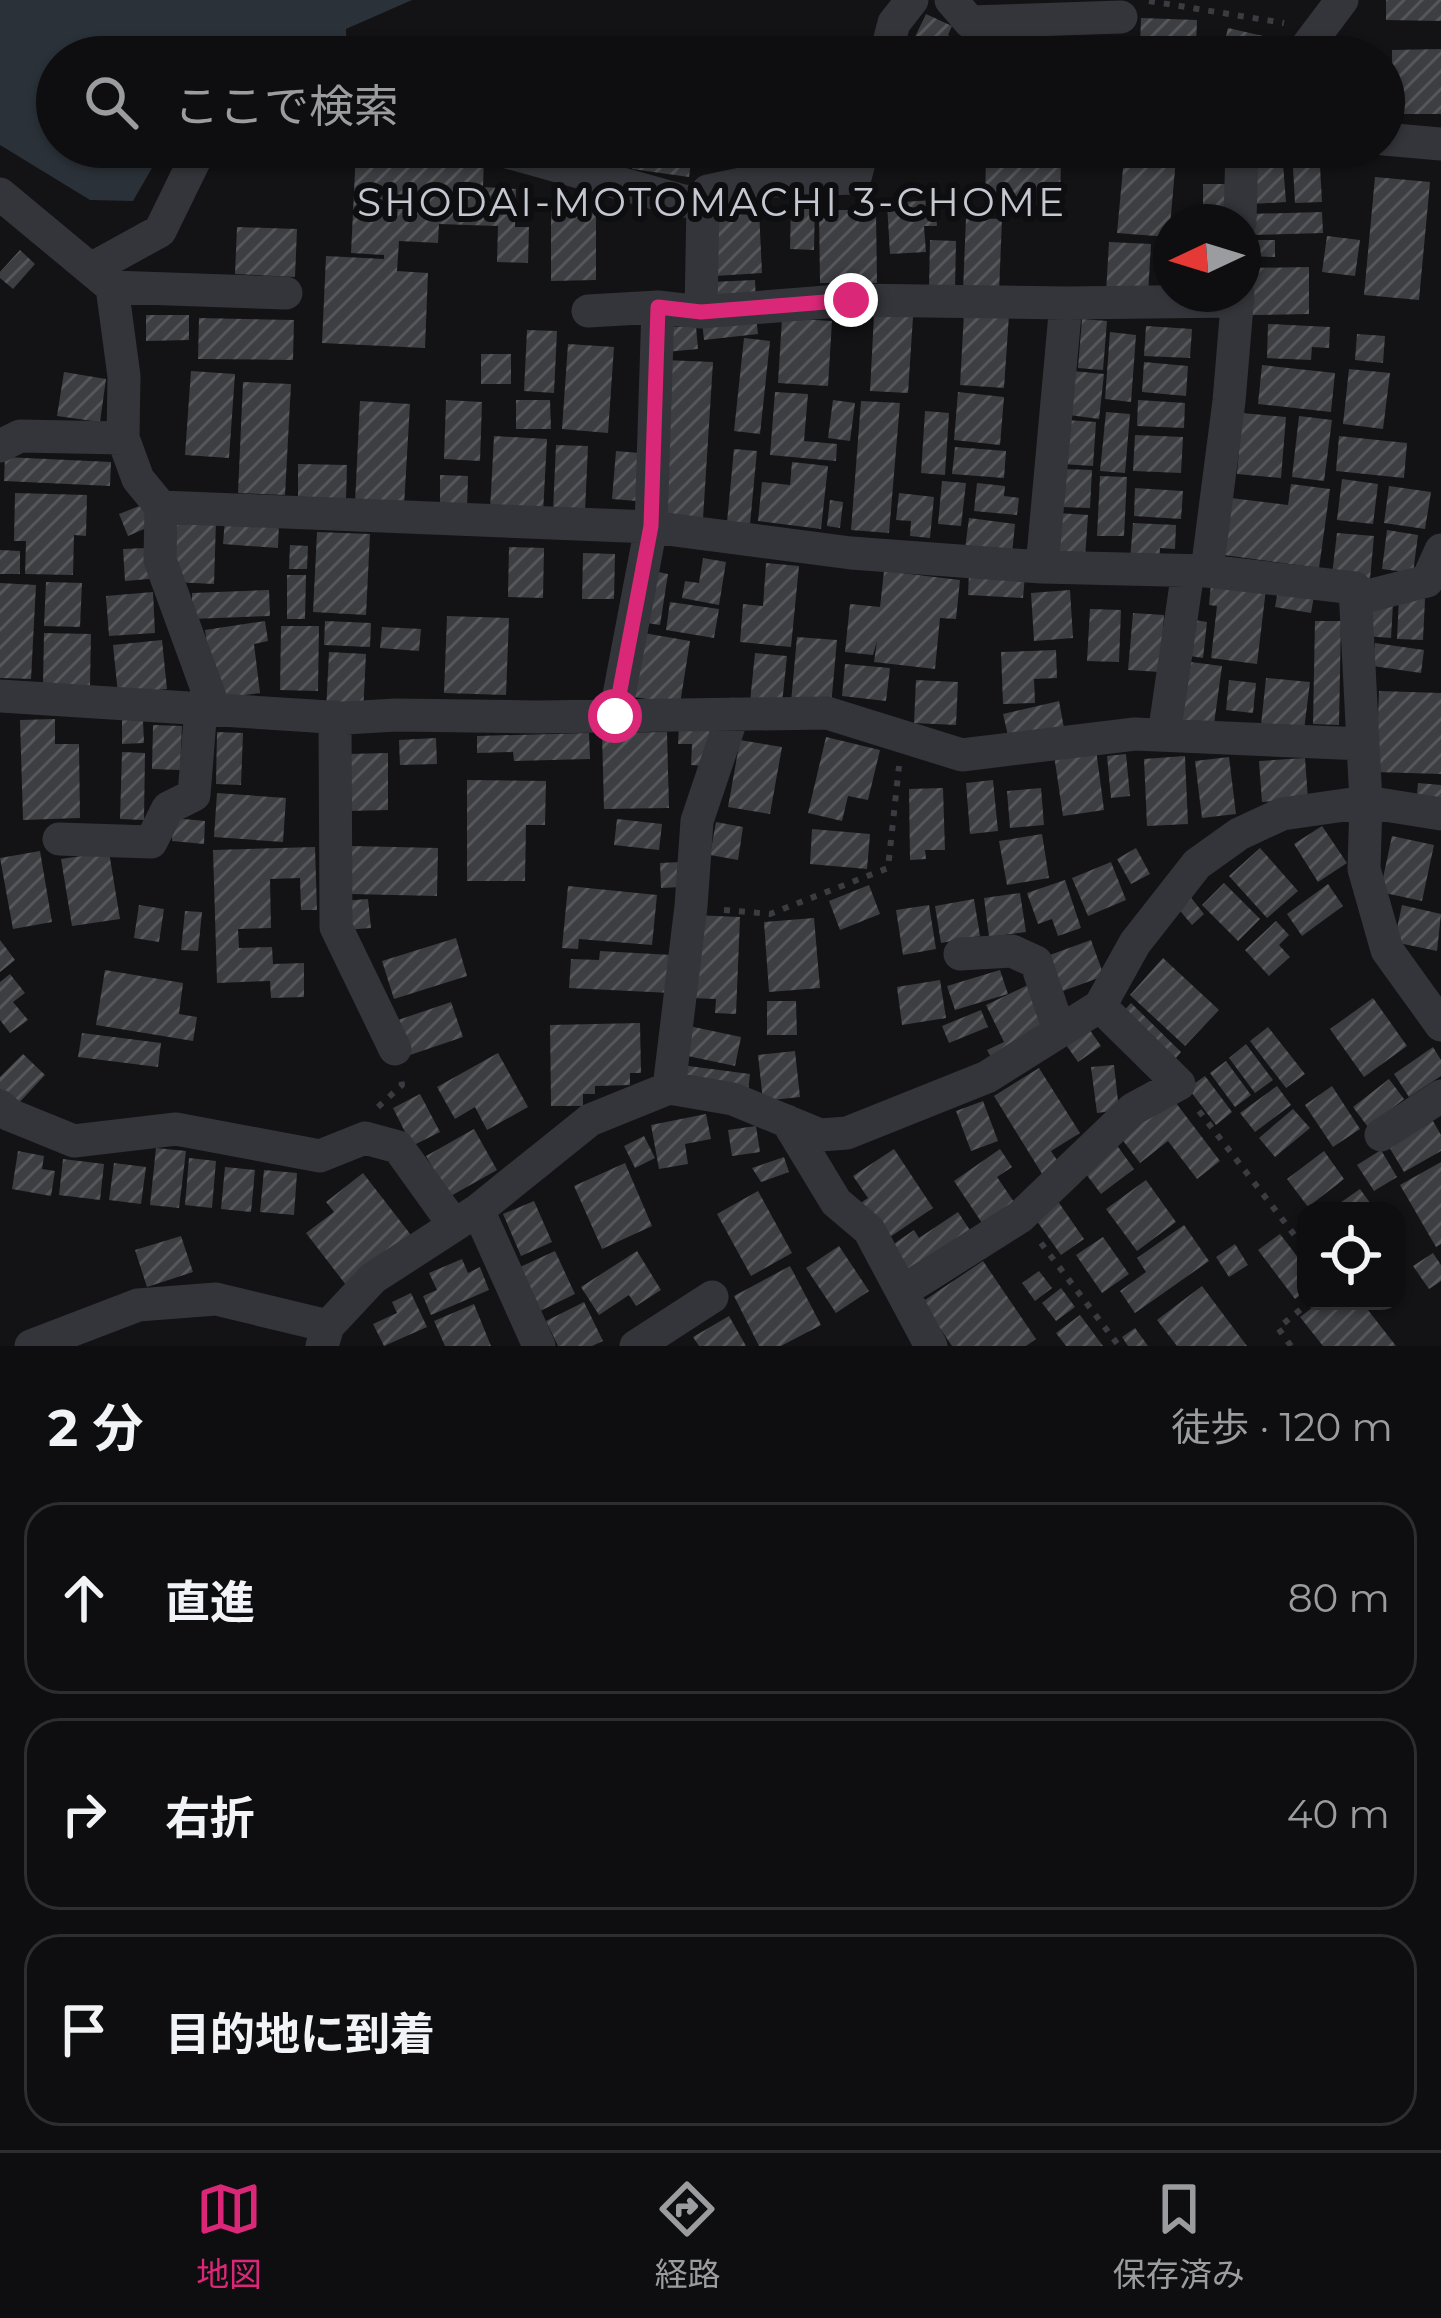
<!DOCTYPE html>
<html lang="ja">
<head>
<meta charset="utf-8">
<style>
  :root { --surface:#0e0e10; --page:#1c1c1e; --text:#f1f3f6; --muted:#9b9c9f; --line:#2e2e30; --accent:#db2777 }
  body { margin:0; font-family:Montserrat,"Noto Sans JP",sans-serif; background:var(--page); color:var(--text) }
  .controls { position:absolute; right:36px; bottom:36px; display:grid; overflow:hidden; border-radius:24px; box-shadow:0 3px 9px #0004 }
  .controls button { width:108px; height:108px; display:grid; place-items:center; padding:0; border:0; border-bottom:3px solid var(--line); background:var(--surface); color:var(--text); font:60px sans-serif }
  .compass { position:absolute; left:1153px; top:204px; width:108px; height:108px; border-radius:50%; background:var(--surface); box-shadow:0 3px 9px #0004; rotate:266deg }
  .stop { position:absolute; width:36px; height:36px; margin:-27px; border:9px solid #db2777; border-radius:50%; background:#fff }
  .stop.end { background:#db2777; border-color:#fff; box-shadow:0 3px 12px #0008 }
  .list { margin:0; padding:0; list-style:none }
  h2 { display:flex; justify-content:space-between; align-items:center; height:156px; margin:0; padding:0 48px; font-size:51px }
  h2 small { font-size:39px; font-weight:400; color:var(--muted) }
  .list li { display:grid; grid-template-columns:78px 1fr auto; gap:36px; align-items:center; box-sizing:border-box; height:192px; margin:0 24px 24px; padding:0 24px; border:3px solid var(--line); border-radius:36px }
  .list b { display:block; font-size:45px; white-space:nowrap }
  .list em { font-size:39px; font-style:normal; color:var(--muted) }
  .icon { flex:none; width:66px; height:66px; fill:none; stroke:currentColor; stroke-width:2; stroke-linecap:round; stroke-linejoin:round }
  .map { position:relative; flex:none; width:1441px; height:1346px; overflow:hidden }
  .search { position:absolute; background:var(--surface); box-shadow:0 3px 9px #0004; left:36px; right:36px; top:36px; height:132px; display:flex; align-items:center; gap:30px; box-sizing:border-box; padding:0 42px; border-radius:66px; color:var(--muted); font-size:45px }
  .sheet { height:804px; background:var(--surface) }
  nav { display:flex; justify-content:space-around; align-items:center; box-sizing:border-box; height:168px; border-top:3px solid var(--line); background:var(--surface); font-size:33px; color:var(--muted) }
  nav a { display:grid; justify-items:center; gap:6px }
  nav .on { color:var(--accent) }
  .map>svg:first-child { display:block }
  .water { fill:#2a3138 }
  .building { fill:url(#building-hatch) }
  .lines { fill:none; stroke-linecap:round; stroke-linejoin:round }
  .path { stroke:#3a3c41; stroke-width:6; stroke-dasharray:6 9; stroke-linecap:butt }
  .minor { stroke:#34353a; stroke-width:33 }
  .route { stroke:#db2777; stroke-width:15 }
  .labels { text-anchor:middle; dominant-baseline:central; stroke-width:12; stroke-linejoin:round; paint-order:stroke }
  .neighbourhood-label { font-size:39px; letter-spacing:3px; fill:#c6c8d1; stroke:#0e0e10 }
</style>
</head>
<body>
<div class="map">
<svg width="1441" height="1346" viewBox="0 0 1441 1346">
  <defs>
    <pattern id="building-hatch" width="6" height="6" patternUnits="userSpaceOnUse" patternTransform="scale(3)"><rect width="6" height="6" fill="#3d3e42"/><path d="M-1 1l2-2M0 6l6-6M5 7l2-2" fill="none" stroke="#56575b"/></pattern>
  </defs>
  <rect width="100%" height="100%" fill="#131315"/>
  <path class="water" d="M0,0h412l-66,29 1,25 -9,3h-281v90h107l-31,54 -43,-1 -90,-55z"/>
  <path class="building" d="M1386,0h55v21l-55,-1z
    M926,14l26,12 -4,9 20,10 -6,12 -47,-20z
    M1141,18l56,2 -1,29 -56,-2z
    M1228,28l35,8 -5,21h-37z
    M1021,38l29,2 -1,17h-29z
    M1060,38l37,4 -2,15h-37z
    M791,39l52,11 -2,7h-54z
    M1441,49v65h-49v-64z
    M635,147h58l-4,30 -57,-8z
    M768,147h55l-4,19 -53,-10z
    M1125,147h52l-8,90 -52,-4z
    M1319,148l3,54 -27,1 -3,-53z
    M356,151l128,5 -1,31 33,2 -1,38h14l-1,36 -31,-1 1,-36 -59,-2 -1,19 -39,-2 -2,30 31,2 -3,75 -103,-5 4,-87 58,3v-4l-33,-2z
    M1282,151l4,51 -34,2 -4,-51z
    M986,157l75,2 -1,47 -75,-3z
    M1375,177l55,5 -11,118 -55,-5z
    M1203,184h22l1,38h-23z
    M935,200l2,26h-13l2,26 -36,2 -3,-51z
    M791,203h24l-1,47 -24,-1z
    M551,205h45v75l-45,1z
    M759,210l3,63 -47,3 -4,-63z
    M819,210h57l1,73h-57z
    M1322,212l1,21 -74,2 -1,-21z
    M966,218l36,1 -3,74 -36,-2z
    M237,227l60,2 -2,48 -60,-3z
    M1327,236l33,4 -5,36 -33,-4z
    M930,240l26,1 -1,50 -26,-1z
    M1250,240h25v17l-25,-1z
    M1109,242l42,2 -3,51 -42,-2z
    M20,250l15,14 -22,25 -13,-11v-6z
    M1309,267v47l-59,1 -1,-47z
    M755,280l1,22 -45,2 -1,-22z
    M964,313l45,2 -5,73 -44,-3z
    M146,315h43v25l-43,1z
    M874,315l39,2 -5,76 -38,-2z
    M756,316l2,18 -54,6 -2,-19z
    M199,318l95,2 -1,40 -95,-1z
    M782,318l50,3 -4,65 -50,-3z
    M1082,319l25,2 -4,49 -25,-2z
    M1268,324l62,3 -1,21 -17,-1 -1,13 -44,-2z
    M696,326l2,23 -33,3 -1,-25z
    M1146,326l46,3 -2,29 -46,-2z
    M527,330l30,1 -3,62 -30,-2z
    M1110,332l26,3 -5,67 -26,-3z
    M1357,334l28,2 -2,27 -28,-3z
    M744,338l26,3 -10,93 -26,-3z
    M568,344l46,3 -6,86 -46,-4z
    M481,354h30v30h-30z
    M665,360l48,2 -10,157 -46,-3z
    M1144,362l44,4 -2,30 -44,-4z
    M1262,365l73,8 -4,39 -73,-8z
    M1349,369l41,4 -7,56 -40,-5z
    M191,371l44,3 -6,84 -44,-3z
    M1073,371l31,3 -5,45 -30,-4z
    M64,372l42,7 -6,43 -43,-6z
    M243,382l48,2 -6,111 -47,-2z
    M775,392l33,2 -4,47 33,3 -1,17 -66,-6z
    M958,392l46,5 -4,48 -46,-5z
    M446,400l36,2 -2,59 -36,-2z
    M516,400h34l1,29h-35z
    M833,400l22,3 -5,38 -22,-3z
    M1138,400l47,3 -1,25 -47,-2z
    M360,401l50,3 -6,102 -49,-3z
    M861,401l39,2 -11,130 -38,-3z
    M925,411l24,2 -4,62 -24,-2z
    M1106,412l24,2 -5,59 -25,-2z
    M1242,413l44,4 -5,61 -44,-4z
    M1299,416l33,4 -8,61 -32,-4z
    M1066,420l30,2 -3,44 -31,-2z
    M1135,435l48,2 -2,36 -48,-2z
    M494,436l53,3 -4,74 -53,-3z
    M1339,436l68,7 -3,35 -68,-7z
    M556,445l32,1 -3,66 -32,-1z
    M955,447l51,4 -2,27 -52,-4z
    M734,449l23,2 -7,73 -23,-2z
    M616,451l24,2 -3,48 -25,-2z
    M5,457l106,5 -1,24 -106,-5z
    M792,462l36,4 -7,63 -63,-8 4,-39 28,3z
    M298,464l49,1 -1,34 -48,-1z
    M1063,469l29,1 -2,38 -29,-1z
    M440,475l28,1 -1,33h-27z
    M1100,476l27,1 -3,59h-27z
    M1342,479l36,5 -5,40 -36,-4z
    M942,481l24,2 -5,43 -23,-2z
    M977,483l28,3 -1,10 15,2 -2,17 -43,-4z
    M1291,484l39,5 -11,79 -95,-13 7,-57 57,7z
    M1389,486l42,6 -6,37 -41,-6z
    M1135,488l48,3 -2,28 -47,-3z
    M15,493l72,2 -1,41 -12,-1 -1,40 -48,-1 1,-33h-12z
    M899,493l35,4 -4,41 -20,-2 1,-15 -15,-1z
    M830,500l13,2 -3,26 -13,-2z
    M142,505l9,21 -23,10 -9,-22z
    M1058,513l30,2 -3,43 -29,-2z
    M969,518l46,6 -3,30 -47,-5z
    M225,519l54,4 -1,25 -55,-4z
    M175,520l41,1 -2,63 -41,-2z
    M1133,523l43,2 -1,24 -15,-1 -1,14 -29,-2z
    M1387,530l31,5 -5,38 -31,-4z
    M317,532l53,2 -4,81 -53,-3z
    M1337,533l37,3 -4,43 -38,-4z
    M290,545l18,1 -1,23h-18z
    M509,547l35,1 -1,50 -35,-1z
    M147,548l2,31 -24,2 -2,-32z
    M0,550l20,1v23h-20z
    M583,553l32,1 -1,45h-32z
    M703,558l23,4 -7,43 -37,-7 3,-17 14,2z
    M766,563l33,3 -8,81 -51,-5 3,-38 20,2z
    M649,570l19,4 -8,51 -20,-3z
    M884,571l76,9 -4,39 -16,-1 -5,51 -61,-7 3,-21 -4,14 -28,-3 5,-48 30,3z
    M969,572l56,3 -2,23 -55,-3z
    M287,575h19l-1,44h-18z
    M46,582l36,1 -2,44 -36,-1z
    M0,583l36,2 -5,94 -31,-1z
    M1211,583l55,6 -9,75 -46,-6 6,-52 -8,-1z
    M269,590l1,26 -78,3v-26z
    M1070,590l3,48 -39,3 -3,-48z
    M1278,590l36,6 -3,17 -36,-6z
    M153,592l2,41 -46,3 -3,-40z
    M1399,597l26,2 -2,41 -26,-1z
    M670,602l49,7 -5,29 -48,-8z
    M1367,603l26,1 -2,34 -26,-2z
    M1090,609l31,1 -2,52 -32,-1z
    M1133,613l31,2 -4,57 -32,-2z
    M447,616l62,2 -3,77 -62,-2z
    M1188,619l19,3 -4,36 -19,-3z
    M265,621l3,20 -14,3 6,49 -45,6 -10,-69z
    M325,621l46,2 -1,24 -46,-2z
    M1315,621h26l-2,104 -26,-1z
    M281,626h38l-1,65 -38,-1z
    M382,627l39,2 -2,22 -39,-3z
    M638,632l52,9 -10,63 -53,-8z
    M44,633l47,1 -1,52 -47,-1z
    M797,637l40,3 -6,66 -40,-4z
    M162,640l5,49 -49,5 -5,-49z
    M1375,643l49,7 -3,23 -48,-7z
    M1056,650l1,28 -23,1 1,24 -32,1 -2,-52z
    M329,652l37,2 -3,59 -37,-2z
    M755,653l32,3 -5,48 -32,-2z
    M1183,661l39,5 -8,58 -39,-5z
    M845,664l45,4 -4,33 -44,-5z
    M1266,678l44,4 -6,48 -43,-5z
    M916,680l42,2 -2,43 -42,-2z
    M1229,680l27,3 -3,30 -27,-3z
    M1379,691l62,2v81l-65,-2z
    M1059,701l5,27 -55,12 -6,-26z
    M55,719v25h24l1,74 -57,2 -3,-100z
    M122,720h21l1,23 -22,1z
    M153,725l29,1 -2,44 -28,-1z
    M679,726l31,1 -2,39 -17,-1 1,-21h-14z
    M217,732l26,1 -2,52 -25,-1z
    M667,732l2,76 -65,1 -2,-76z
    M589,733l1,26 -76,2 -1,-9 -36,1v-17z
    M826,737l54,13 -12,50 -20,-4 -6,25 -34,-8z
    M436,738l1,26 -37,1 -1,-25z
    M740,740l42,7 -12,67 -42,-7z
    M1096,749l8,61 -41,6 -9,-61z
    M122,752l23,1 -1,67 -24,-1z
    M388,753v57l-40,1v-57z
    M1126,754l4,42 -19,2 -4,-42z
    M1185,756l3,68 -41,2 -3,-67z
    M1229,757l7,57 -34,4 -7,-57z
    M1305,758l3,41 -46,3 -3,-41z
    M467,780l79,1 -1,44h-19l-1,56h-58z
    M993,780l5,51 -28,3 -4,-51z
    M1418,783l23,2v22l-25,-2z
    M943,788l2,62h-20l1,9 -16,1 -1,-71z
    M1041,788l3,37 -34,3 -3,-37z
    M217,793l69,5 -3,44 -69,-5z
    M173,818l32,3 -1,23 -32,-3z
    M617,819l45,5 -3,26 -45,-5z
    M716,822l27,5 -5,33 -28,-5z
    M1322,826l25,37 -29,19 -24,-38z
    M812,829l58,5 -3,35 -57,-5z
    M1042,834l7,44 -42,7 -8,-44z
    M1392,836l42,9 -12,56 -42,-9z
    M352,846l86,2 -1,48 -86,-2z
    M315,847l2,63h-16l-1,-32 -30,1 1,49 -33,1 1,19 33,-1 1,17 31,-1v34l-33,1 -1,-17 -53,2 -4,-133z
    M1136,848l14,26 -19,10 -14,-25z
    M1260,848l38,43 -31,27 -38,-42z
    M40,851l12,71 -39,7 -13,-71z
    M109,852l11,67 -48,7 -11,-67z
    M680,862l1,25 -20,1 -1,-25z
    M1111,862l15,38 -38,16 -16,-38z
    M1065,880l16,48 -23,8 -6,-17 -14,5 -11,-31z
    M1224,883l36,36 -22,22 -36,-36z
    M1328,884l15,22 -41,30 -15,-22z
    M869,885l11,29 -40,16 -11,-29z
    M568,886l89,9 -5,50 -73,-6 -1,10 -16,-1z
    M1020,893l6,39 -37,5 -5,-39z
    M1189,895l15,19 -12,11 -16,-19z
    M368,899l3,29 -27,2 -2,-29z
    M974,899l6,37 -39,7 -6,-37z
    M139,905l25,4 -5,33 -25,-4z
    M929,905l7,44 -33,6 -7,-45z
    M1402,905l39,9 -4,37 -43,-9z
    M185,911l17,1 -4,39 -17,-1z
    M693,915l47,2 -4,97 -21,-1 1,-14 -27,-1z
    M814,918l6,70 -51,4 -5,-70z
    M1276,921l13,14 -10,10 11,12 -21,19 -24,-26z
    M456,938l11,38 -73,23 -12,-38z
    M0,940l15,20 -15,12z
    M1091,940l13,36 -44,16 -13,-36z
    M600,951l72,4 -1,38 -102,-5 2,-29 28,1z
    M1163,958l56,52 -34,36 -55,-51z
    M105,970l78,13 -4,31 18,3 -4,24 -97,-16z
    M1000,970l8,24 -53,16 -8,-24z
    M10,974l15,19 -12,9 15,18 -18,13 -10,-13v-38z
    M940,980l6,38 -44,7 -5,-38z
    M1028,985l24,49 -58,29 -7,-13 17,-8 -18,-37z
    M1373,998l34,48 -43,31 -34,-48z
    M767,1001h29l1,34h-30z
    M451,1002l12,35 -53,18 -12,-35z
    M1131,1003l50,49 -12,14 -51,-49z
    M981,1010l7,17 -39,16 -7,-17z
    M640,1023l1,50h-11v12l-35,1v8h-12v12h-32l-1,-81z
    M689,1026l52,11 -6,29 -52,-11z
    M1087,1026l14,20 -23,16 -14,-20z
    M1268,1027l37,47 -19,14 -36,-47z
    M82,1033l79,10 -3,24 -80,-10z
    M1246,1044l27,36 -18,13 -26,-35z
    M1433,1047l8,13v16l-32,21 -15,-23z
    M795,1051l5,46 -37,4 -5,-46z
    M498,1053l30,54 -41,23 -12,-23 -20,12 -18,-32z
    M23,1054l22,21 -28,30 -17,-16v-12z
    M1226,1061l25,34 -16,12 -25,-34z
    M681,1065l69,9 -2,18 -69,-9z
    M1114,1065l5,45 -22,3 -6,-46z
    M1039,1068l41,65 -29,18 10,15 -17,11 -50,-81z
    M1205,1076l27,36 -16,13 -28,-37z
    M1389,1079l15,20 -36,28 -15,-20z
    M1277,1086l14,19 -36,27 -15,-19z
    M1332,1086l28,43 -27,18 -28,-42z
    M420,1094l20,38 -28,14 -19,-38z
    M1173,1099l47,62 -23,18 -29,-38 -28,22 -19,-25z
    M983,1101l15,40 -27,10 -15,-40z
    M1293,1109l17,19 -35,29 -16,-19z
    M706,1114l5,25 -26,5 3,20 -29,5 -8,-44z
    M1433,1121l8,14v16l-37,21 -15,-25z
    M756,1126l4,26 -28,4 -4,-26z
    M474,1129l23,41 -48,27 -23,-41z
    M644,1136l11,22 -20,10 -11,-22z
    M1116,1144l18,25 -33,25 -18,-24z
    M156,1148l30,3 -7,57 -29,-3z
    M894,1149l39,59 -49,33 -25,-37 9,-6 -15,-22z
    M1000,1149l12,18 -15,10 17,25 -32,21 -28,-42z
    M1381,1150l16,27 -23,14 -17,-26z
    M18,1151l26,5 -2,13 13,2 -4,25 -39,-7z
    M1324,1151l20,28 -36,28 -21,-28z
    M784,1157l5,15 -28,10 -9,-14z
    M189,1158l27,3 -4,47 -27,-3z
    M63,1159l41,5 -4,36 -41,-5z
    M1441,1162v82l-5,3 -36,-62z
    M114,1163l32,4 -5,37 -32,-4z
    M625,1163l27,63 -50,23 -28,-63z
    M225,1167l30,3 -4,42 -30,-3z
    M264,1170l33,3 -3,42 -34,-3z
    M363,1173l48,62 -65,50 -40,-52 28,-21 -8,-10z
    M1146,1180l30,42 -39,29 -31,-42z
    M1360,1189l16,22h-35l-4,-6z
    M758,1191l34,62 -41,23 -34,-62z
    M1057,1200l27,39 -23,16 -27,-38z
    M534,1201l18,41 -31,14 -18,-42z
    M958,1212l17,26 -73,38 -17,-26 29,-20 5,8z
    M1184,1225l25,36 -74,52 -15,-22 26,-19 -9,-14z
    M1280,1234l26,34v23l-11,8 -37,-49z
    M181,1236l12,36 -46,15 -12,-37z
    M1103,1237l26,37 -27,19 -26,-38z
    M1235,1244l13,21 -19,12 -13,-20z
    M839,1246l30,45 -33,22 -30,-45z
    M555,1251l20,43 -35,17 -20,-44z
    M637,1251l24,39 -25,16 -7,-11 -30,20 -18,-28z
    M1433,1253l8,12v16l-12,8 -16,-23z
    M462,1259l6,14 12,-6 9,23 -58,25 -8,-19 14,-6 -8,-17z
    M983,1261l53,78 -10,7h-74l-30,-44z
    M790,1266l31,59 -40,21h-22l-25,-50z
    M1039,1271l13,17 -17,13 -13,-18z
    M1202,1286l45,60h-70l-20,-26z
    M1061,1288l14,19 -19,14 -14,-18z
    M411,1293l16,34 -43,19 -11,-22 24,-11 -5,-11z
    M1321,1301h40l35,45h-73l-23,-29z
    M584,1302l19,39 -11,5h-34l-12,-25z
    M474,1304l17,42h-46l-11,-25z
    M1080,1315l23,31h-37l-10,-13z
    M729,1316l17,30h-47l-6,-9z
    M1135,1328l13,18h-20l-6,-9z"/>
  <g class="lines">
    <path class="path" d="M1149,1l135,22
      M724,910l46,4 118,-46 11,-102
      M378,1107l24,-22 -1,-8
      M1199,1111l107,139
      M1041,1243l78,103
      M1291,1346l-13,-18 33,-27"/>
    <path class="minor" d="M951,0l19,22 151,-5
      M885,57l9,-34 18,-23
      M1299,57l43,-57
      M1384,139l57,5
      M499,147l1,3 183,51 20,1 -2,110
      M0,194l112,93 12,89 -1,62 15,41 23,28 -1,53 54,148
      M703,202l5,-11 43,-9 104,-4 8,-31
      M1240,222l2,-75
      M91,269l69,-38 41,-84
      M112,287l174,6
      M588,311l70,-4 43,5 150,-12 215,3 172,-2
      M0,446l20,-10 103,2
      M161,507l490,20 200,26 191,14 165,4 148,17 11,214 -2,67 23,81 54,75
      M1042,567l24,-264
      M1207,571l22,-170 9,-107
      M1356,599l71,-18 14,-31
      M0,696l345,22 51,-3 141,2 290,-4 135,42 173,-21 228,10
      M615,716l36,-189 7,-220
      M335,717l1,210 59,122
      M1164,735l24,-164
      M59,839l92,3 17,-34 26,-13 7,-88
      M960,954l52,-3 24,11 23,68
      M669,1088l22,-182 6,-85 36,-107
      M0,1106l10,9 64,26 102,-12 144,27 45,-18 33,9 56,78
      M787,1121l49,81 33,28 62,116
      M1381,1135l60,-39
      M478,1210l61,136
      M903,1291l117,-74 113,-108 46,-25 -79,-78 35,-63 62,-79 42,-30 43,-20 84,-12 75,12
      M31,1346l107,-41 78,-6 112,27
      M322,1346l6,-20 45,-48 105,-68 112,-90 79,-32 64,11 87,36 27,-2 140,-56 113,-71
      M636,1346l76,-49"/>
  </g>
  <g class="lines">
    <path class="route" d="M615,716l36,-190 7,-219 43,5 150,-12"/>
  </g>
  <g class="labels">
    <g class="neighbourhood-label">
      <text x="712" y="202">SHODAI-MOTOMACHI 3-CHOME</text>
    </g>
  </g>
</svg>
<div class="controls">
<button><svg class="icon" aria-label="locate" viewBox="0 0 24 24"><circle cx="12" cy="12" r="6"/><path d="M12 2v4M12 18v4M2 12h4M18 12h4"/></svg></button>
</div>
<svg class="compass" viewBox="-18 -18 36 36"><path d="M0-13l5 13h-10z" fill="#e53935"/><path d="M0 13l5-13h-10z" fill="#9b9c9f"/></svg>
<div class="stop" style="left:615px;top:716px"></div>
<div class="stop end" style="left:851px;top:300px"></div>
<div class="search"><svg class="icon" aria-label="search" viewBox="0 0 24 24"><circle cx="10" cy="10" r="6"/><path d="M15 15l6 6"/></svg>ここで検索</div>
</div>
<section class="sheet">
<h2>2 分<small>徒歩 · 120 m</small></h2>
<ul class="list">
<li><svg class="icon" aria-label="ahead" viewBox="0 0 24 24"><path d="M12 20V5M6 11l6-6 6 6"/></svg><div><b>直進</b></div><em>80 m</em></li>
<li><svg class="icon" aria-label="right" viewBox="0 0 24 24"><path d="M7 20v-9h11M14 6l5 5-5 5"/></svg><div><b>右折</b></div><em>40 m</em></li>
<li><svg class="icon" aria-label="arrive" viewBox="0 0 24 24"><path d="M6 21V4h12l-3 4 3 4H6"/></svg><div><b>目的地に到着</b></div></li>
</ul>
</section>
<nav>
<a class="on"><svg class="icon" aria-label="map" viewBox="0 0 24 24"><path d="M3 6l6-2 6 2 6-2v14l-6 2-6-2-6 2zM9 4v14M15 6v14"/></svg>地図</a>
<a><svg class="icon" aria-label="directions" viewBox="0 0 24 24"><path d="M12 3l9 9-9 9-9-9zM9 14v-3h6M13 9l2 2-2 2"/></svg>経路</a>
<a><svg class="icon" aria-label="saved" viewBox="0 0 24 24"><path d="M7 4h10v16l-5-4-5 4z"/></svg>保存済み</a>
</nav>
</body>
</html>
